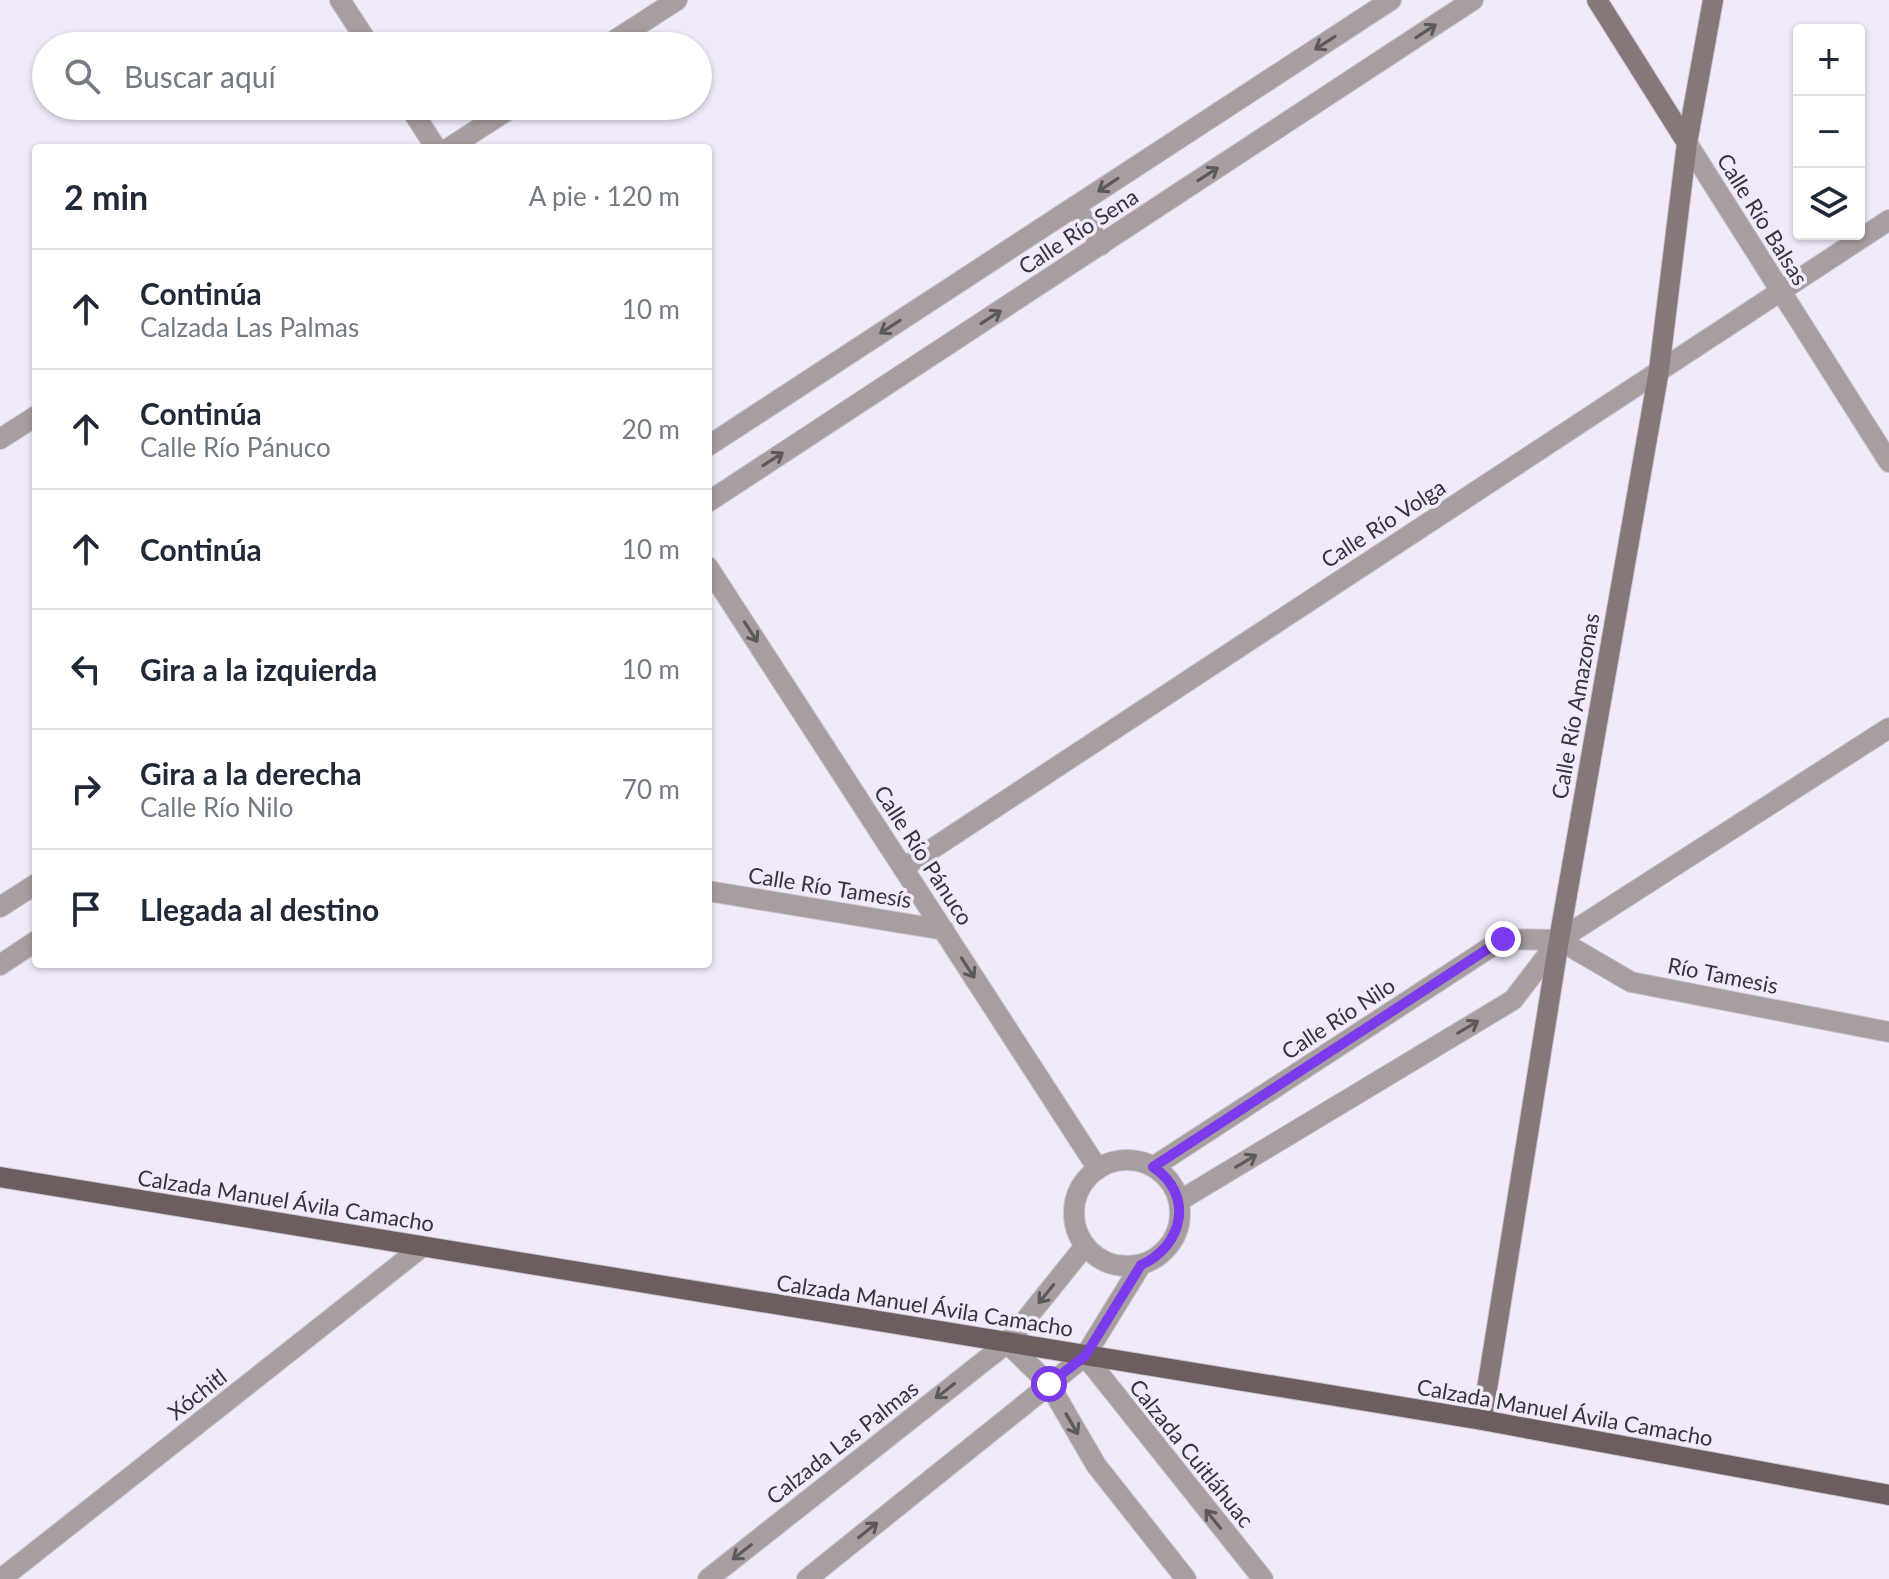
<!DOCTYPE html>
<html lang="es">
<head>
<meta charset="utf-8">
<style>
  :root { --surface:#fff; --page:#f6f6f7; --text:#1f2937; --muted:#747a83; --line:#e0e1e3 }
  body { margin:0; font-family:Lato,sans-serif; background:var(--page); color:var(--text) }
  .controls { position:absolute; right:24px; top:24px; display:grid; overflow:hidden; border-radius:8px; box-shadow:0 2px 6px #0004 }
  .controls button { width:72px; height:72px; display:grid; place-items:center; padding:0; border:0; border-bottom:2px solid var(--line); background:var(--surface); color:var(--text); font:40px sans-serif }
  .stop { position:absolute; width:24px; height:24px; margin:-18px; border:6px solid #7c3aed; border-radius:50%; background:#fff }
  .stop.end { background:#7c3aed; border-color:#fff; box-shadow:0 2px 8px #0008 }
  .list { margin:0; padding:0; list-style:none }
  h2 { display:flex; justify-content:space-between; align-items:center; height:104px; margin:0; padding:0 32px; font-size:34px }
  h2 small { font-size:26px; font-weight:400; color:var(--muted) }
  .list li { display:grid; grid-template-columns:52px 1fr auto; gap:24px; align-items:center; box-sizing:border-box; height:120px; padding:0 32px; border-top:2px solid var(--line) }
  .list b { display:block; font-size:30px; white-space:nowrap }
  .list p { margin:0; font-size:26px; white-space:nowrap; color:var(--muted) }
  .list em { font-size:26px; font-style:normal; color:var(--muted) }
  .icon { flex:none; width:44px; height:44px; fill:none; stroke:currentColor; stroke-width:2; stroke-linecap:round; stroke-linejoin:round }
  .map { position:relative; flex:none; width:1889px; height:1579px; overflow:hidden }
  .search { position:absolute; background:var(--surface); box-shadow:0 2px 6px #0004; left:32px; top:32px; width:680px; height:88px; display:flex; align-items:center; gap:20px; box-sizing:border-box; padding:0 28px; border-radius:44px; color:var(--muted); font-size:30px }
  .panel { position:absolute; background:var(--surface); box-shadow:0 2px 6px #0004; left:32px; top:144px; width:680px; height:824px; border-radius:8px }
  .map>svg:first-child { display:block }
  .lines { fill:none; stroke-linecap:round; stroke-linejoin:round }
  .minor-casing { stroke:#ccc5d4; stroke-width:22 }
  .tertiary-casing { stroke:#ccc5d4; stroke-width:22 }
  .secondary-casing { stroke:#ccc5d4; stroke-width:22 }
  .primary-casing { stroke:#ccc5d4; stroke-width:22 }
  .minor { stroke:#a79e9f; stroke-width:20 }
  .tertiary { stroke:#a79e9f; stroke-width:20 }
  .secondary { stroke:#857879; stroke-width:20 }
  .primary { stroke:#6c5d5f; stroke-width:20 }
  .oneway { stroke:#5e585d }
  .route { stroke:#7c3aed; stroke-width:10 }
  .labels { text-anchor:middle; dominant-baseline:central; stroke-width:7; stroke-linejoin:round; paint-order:stroke }
  .street-label { font-size:22px; fill:#36333a; stroke:#f2eafb }
</style>
</head>
<body>
<div class="map">
<svg width="1889" height="1579" viewBox="0 0 1889 1579">
  <rect width="100%" height="100%" fill="#f2eafb"/>
  <g class="lines">
    <defs>
      <path id="minor" d="M340,0l30,46
        M606,46l71,-46
        M409,106l27,42
        M1687,143l202,319
        M449,148l65,-42
        M1075,206l26,39
        M0,439l36,-23
        M708,446l683,-446
        M708,502l765,-502
        M708,567l390,602
        M903,868l986,-648
        M708,891l236,39
        M0,907l36,-23
        M0,965l36,-24
        M1074 1213a53 53 0 1 1 106 0a53 53 0 1 1-106 0Z
        M1153,1167l350,-228 56,1 72,42 258,50
        M1179,1201l334,-201 46,-60 330,-212
        M1007,1343l78,-97
        M1085,1356l56,-91
        M1,1579l421,-332"/>
      <path id="tertiary" d="M708,1579l299,-236 42,41 47,81 90,114
        M807,1579l278,-223 178,223"/>
      <path id="secondary" d="M1597,0l90,143
        M1482,1420l77,-480 100,-570 28,-227 26,-143"/>
      <path id="primary" d="M0,1177l1482,243 407,75"/>
    </defs>
    <use href="#minor" class="minor-casing"/>
    <use href="#tertiary" class="tertiary-casing"/>
    <use href="#secondary" class="secondary-casing"/>
    <use href="#primary" class="primary-casing"/>
    <use href="#minor" class="minor"/>
    <use href="#tertiary" class="tertiary"/>
    <use href="#secondary" class="secondary"/>
    <use href="#primary" class="primary"/>
  </g>
  <defs><path id="oneway-shaft" d="M-6 0H5M1.5-3L5.5 0L1.5 3" fill="none" stroke-width="1.6" stroke-linecap="round" stroke-linejoin="round" transform="scale(2)"/></defs>
  <g class="oneway">
    <use href="#oneway-shaft" transform="translate(1426 31) rotate(-33)"/>
    <use href="#oneway-shaft" transform="translate(1325 43) rotate(147)"/>
    <use href="#oneway-shaft" transform="translate(1208 174) rotate(-33)"/>
    <use href="#oneway-shaft" transform="translate(1108 185) rotate(147)"/>
    <use href="#oneway-shaft" transform="translate(991 317) rotate(-33)"/>
    <use href="#oneway-shaft" transform="translate(890 327) rotate(147)"/>
    <use href="#oneway-shaft" transform="translate(773 459) rotate(-33)"/>
    <use href="#oneway-shaft" transform="translate(751 632) rotate(57)"/>
    <use href="#oneway-shaft" transform="translate(968 968) rotate(57)"/>
    <use href="#oneway-shaft" transform="translate(1468 1027) rotate(-31)"/>
    <use href="#oneway-shaft" transform="translate(1246 1161) rotate(-31)"/>
    <use href="#oneway-shaft" transform="translate(1046 1294) rotate(129)"/>
    <use href="#oneway-shaft" transform="translate(945 1391) rotate(142)"/>
    <use href="#oneway-shaft" transform="translate(1072 1424) rotate(60)"/>
    <use href="#oneway-shaft" transform="translate(1213 1519) rotate(-129)"/>
    <use href="#oneway-shaft" transform="translate(868 1530) rotate(-39)"/>
    <use href="#oneway-shaft" transform="translate(742 1552) rotate(142)"/>
  </g>
  <g class="lines">
    <path class="route" d="M1049,1384l36,-28 56,-91c42,-19 54,-70 12,-98l350,-228"/>
  </g>
  <g class="labels">
    <g class="street-label">
      <text transform="translate(1763 219) rotate(58)">Calle Río Balsas</text>
      <text transform="translate(1078 231) rotate(-33)">Calle Río Sena</text>
      <text transform="translate(1383 523) rotate(-33)">Calle Río Volga</text>
      <text transform="translate(1575 706) rotate(-80)">Calle Río Amazonas</text>
      <text transform="translate(924 855) rotate(57)">Calle Río Pánuco</text>
      <text transform="translate(830 887) rotate(9)">Calle Río Tamesís</text>
      <text transform="translate(1723 975) rotate(11)">Río Tamesis</text>
      <text transform="translate(1338 1018) rotate(-33)">Calle Río Nilo</text>
      <text transform="translate(286 1200) rotate(9)">Calzada Manuel Ávila Camacho</text>
      <text transform="translate(925 1305) rotate(9)">Calzada Manuel Ávila Camacho</text>
      <text transform="translate(197 1394) rotate(-38)">Xóchitl</text>
      <text transform="translate(1565 1412) rotate(10)">Calzada Manuel Ávila Camacho</text>
      <text transform="translate(842 1442) rotate(-38)">Calzada Las Palmas</text>
      <text transform="translate(1192 1453) rotate(51)">Calzada Cuitláhuac</text>
    </g>
  </g>
</svg>
<div class="controls">
<button>+</button>
<button>−</button>
<button><svg class="icon" aria-label="layers" viewBox="0 0 24 24"><path d="M12 4l9 5-9 5-9-5zM3 14l9 5 9-5"/></svg></button>
</div>
<div class="stop" style="left:1049px;top:1384px"></div>
<div class="stop end" style="left:1503px;top:939px"></div>
<div class="search"><svg class="icon" aria-label="search" viewBox="0 0 24 24"><circle cx="10" cy="10" r="6"/><path d="M15 15l6 6"/></svg>Buscar aquí</div>
<section class="panel">
<h2>2 min<small>A pie · 120 m</small></h2>
<ul class="list">
<li><svg class="icon" aria-label="ahead" viewBox="0 0 24 24"><path d="M12 20V5M6 11l6-6 6 6"/></svg><div><b>Continúa</b><p>Calzada Las Palmas</p></div><em>10 m</em></li>
<li><svg class="icon" aria-label="ahead" viewBox="0 0 24 24"><path d="M12 20V5M6 11l6-6 6 6"/></svg><div><b>Continúa</b><p>Calle Río Pánuco</p></div><em>20 m</em></li>
<li><svg class="icon" aria-label="ahead" viewBox="0 0 24 24"><path d="M12 20V5M6 11l6-6 6 6"/></svg><div><b>Continúa</b></div><em>10 m</em></li>
<li><svg class="icon" aria-label="left" viewBox="0 0 24 24"><path d="M17 20v-9H6M10 6l-5 5 5 5"/></svg><div><b>Gira a la izquierda</b></div><em>10 m</em></li>
<li><svg class="icon" aria-label="right" viewBox="0 0 24 24"><path d="M7 20v-9h11M14 6l5 5-5 5"/></svg><div><b>Gira a la derecha</b><p>Calle Río Nilo</p></div><em>70 m</em></li>
<li><svg class="icon" aria-label="arrive" viewBox="0 0 24 24"><path d="M6 21V4h12l-3 4 3 4H6"/></svg><div><b>Llegada al destino</b></div></li>
</ul>
</section>
</div>
</body>
</html>
